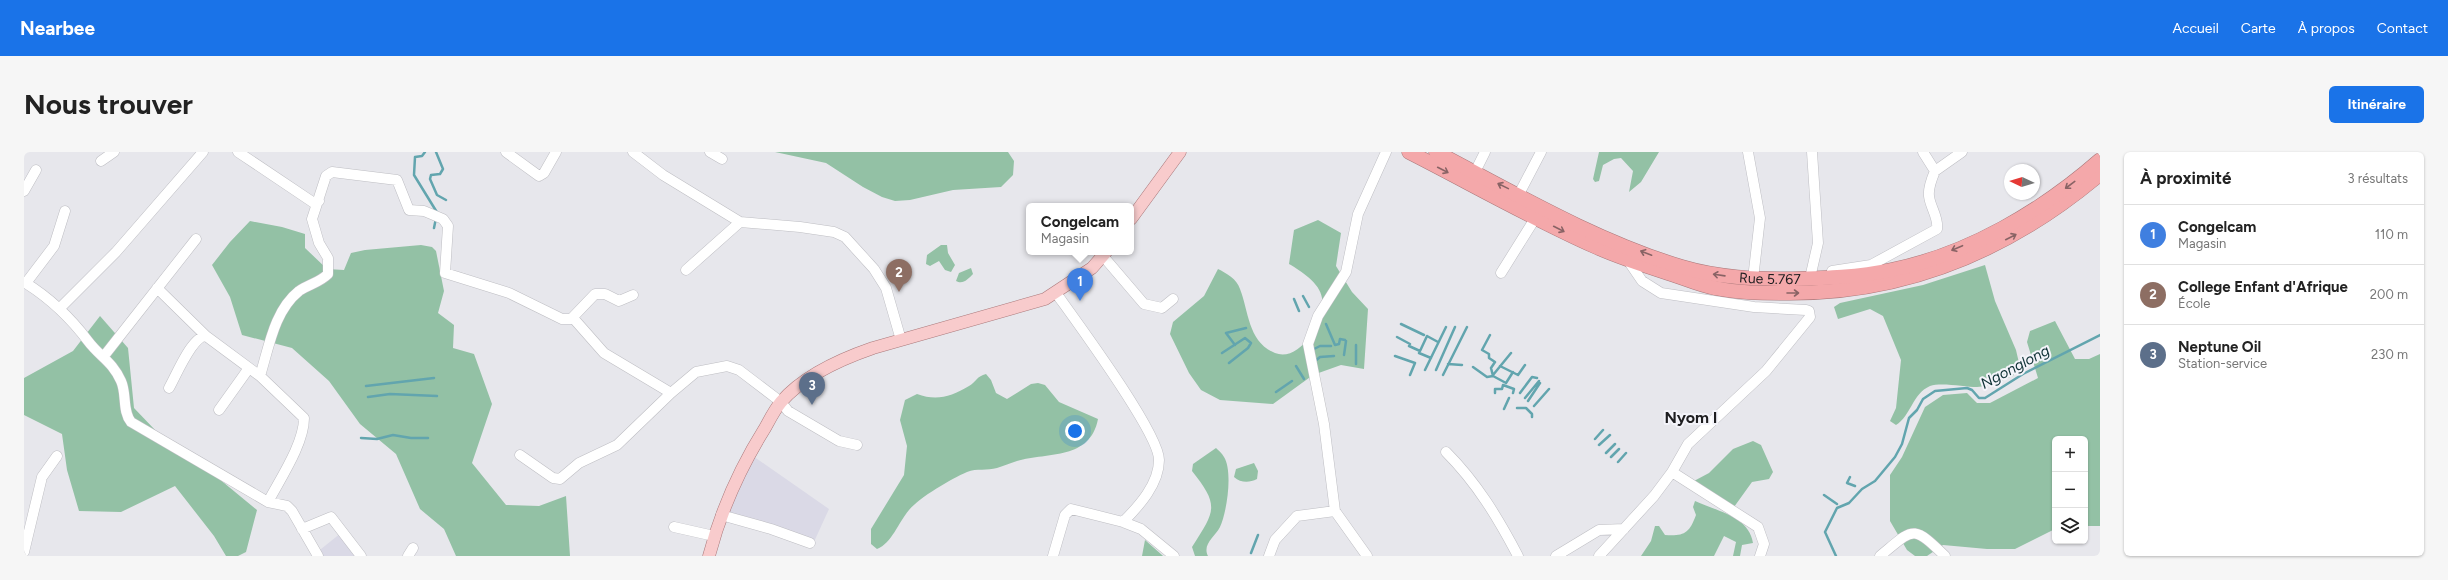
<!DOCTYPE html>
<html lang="fr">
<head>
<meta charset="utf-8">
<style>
  :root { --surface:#fff; --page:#f6f6f6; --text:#222; --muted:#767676; --line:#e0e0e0; --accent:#1a73e8 }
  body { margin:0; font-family:Figtree,sans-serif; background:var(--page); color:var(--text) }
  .controls { position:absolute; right:12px; bottom:12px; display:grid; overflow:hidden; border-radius:6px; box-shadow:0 1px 3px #0004 }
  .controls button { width:36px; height:36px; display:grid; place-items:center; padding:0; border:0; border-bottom:1px solid var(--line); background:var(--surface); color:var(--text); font:20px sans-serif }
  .compass { position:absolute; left:1980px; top:12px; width:36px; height:36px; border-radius:50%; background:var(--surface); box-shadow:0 1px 3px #0004; rotate:274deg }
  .you { position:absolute; left:1051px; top:279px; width:14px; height:14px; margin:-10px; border:3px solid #fff; border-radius:50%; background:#1a73e8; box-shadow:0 0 0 6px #1a73e833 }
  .badge { display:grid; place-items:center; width:26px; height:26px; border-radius:50%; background:var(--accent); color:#fff; font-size:13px; font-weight:700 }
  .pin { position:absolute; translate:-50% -33px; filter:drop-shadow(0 1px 2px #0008) }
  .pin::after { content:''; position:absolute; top:21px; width:14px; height:12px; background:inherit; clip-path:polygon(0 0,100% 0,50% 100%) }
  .popup { position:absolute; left:1002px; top:51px; width:108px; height:52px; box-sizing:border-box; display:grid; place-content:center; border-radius:6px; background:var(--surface); filter:drop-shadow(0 1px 3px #0005); font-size:13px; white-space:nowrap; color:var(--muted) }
  .popup b { font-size:15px; color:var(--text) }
  .popup::after { content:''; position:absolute; left:50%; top:100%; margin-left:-8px; border:8px solid transparent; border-top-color:var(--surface) }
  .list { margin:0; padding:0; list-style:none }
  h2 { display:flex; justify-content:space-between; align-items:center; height:52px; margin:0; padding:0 16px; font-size:17px }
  h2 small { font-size:13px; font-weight:400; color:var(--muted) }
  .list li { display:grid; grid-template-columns:26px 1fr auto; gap:12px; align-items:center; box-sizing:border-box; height:60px; padding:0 16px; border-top:1px solid var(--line) }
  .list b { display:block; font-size:15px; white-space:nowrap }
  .list p { margin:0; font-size:13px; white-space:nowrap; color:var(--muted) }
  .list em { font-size:13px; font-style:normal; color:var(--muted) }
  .icon { flex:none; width:22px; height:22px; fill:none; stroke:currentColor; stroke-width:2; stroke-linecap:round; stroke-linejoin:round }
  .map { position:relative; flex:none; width:2076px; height:404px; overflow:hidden; border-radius:6px }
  header { display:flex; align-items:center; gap:24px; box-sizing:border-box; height:56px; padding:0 20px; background:var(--accent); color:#fff }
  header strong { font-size:19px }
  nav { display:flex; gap:22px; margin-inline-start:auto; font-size:14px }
  .intro { display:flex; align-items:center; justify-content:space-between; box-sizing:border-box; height:96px; padding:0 24px }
  h1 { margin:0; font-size:28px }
  .button { padding:10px 18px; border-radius:6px; background:var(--accent); color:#fff; font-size:14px; font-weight:700 }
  main { display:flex; gap:24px; padding:0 24px }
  aside { flex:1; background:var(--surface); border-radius:6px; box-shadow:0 1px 3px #0004 }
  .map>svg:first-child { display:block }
  .built { fill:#dad9e6 }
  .green { fill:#93c1a5 }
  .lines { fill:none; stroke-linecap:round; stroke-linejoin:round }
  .stream { stroke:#62a5ae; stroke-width:2.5 }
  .minor-casing { stroke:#bebec3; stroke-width:11 }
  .major-casing { stroke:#a9787a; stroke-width:13 }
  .highway-casing { stroke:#a9787a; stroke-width:15 }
  .minor { stroke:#fff; stroke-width:10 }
  .major { stroke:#f8cbcc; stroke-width:12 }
  .highway { stroke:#f4a8aa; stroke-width:14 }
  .oneway { stroke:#896365 }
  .labels { text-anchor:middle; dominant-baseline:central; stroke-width:4; stroke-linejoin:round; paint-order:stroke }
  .street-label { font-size:14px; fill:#1e1e20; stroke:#f4f4fa }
  .water-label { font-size:15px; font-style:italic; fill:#0d3034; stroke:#f4f4fa }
  .quarter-label { font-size:16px; font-weight:bold; fill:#1e1e20; stroke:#f4f4fa }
</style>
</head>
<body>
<header>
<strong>Nearbee</strong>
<nav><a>Accueil</a><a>Carte</a><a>À propos</a><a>Contact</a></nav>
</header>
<div class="intro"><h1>Nous trouver</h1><a class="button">Itinéraire</a></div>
<main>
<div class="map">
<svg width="2076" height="404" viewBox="0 0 2076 404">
  <rect width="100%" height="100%" fill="#e7e7ec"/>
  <path class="built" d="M729,304l76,53 -16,35 -86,-30z
    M317,381l17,23h-39l-3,-3z"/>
  <path class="green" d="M751,0h233l6,9 -1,14 -12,12 -48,3 -43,10 -15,1 -13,-4 -19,-10 -37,-24z
    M1575,0h60l-18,30 -12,10 4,-21 -12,-13 -7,1 -11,6 -4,16 -4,1 -2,-3z
    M1294,68l23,13 -5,33 16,26 16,17 -4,60 -23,-4 -28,10 -40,29 -53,-4 -19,-10 -12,-17 -19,-39 3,-12 31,-26 14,-27c8,4 19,10 22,20 9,23 8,53 35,64 25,10 51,-34 47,-55 -2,-15 -21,-27 -33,-34l5,-34z
    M226,69l32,6 23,7v14l22,21 17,1 7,-17 14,-3 56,-5 11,2 4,4 8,40 -6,22 16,12 -1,23 21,6 18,50 -20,59 34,42 33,1 27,-10 4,60h-114l-12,-27 -24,-20 -24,-55 -36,-30 -31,-43 -37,-33 -50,-13 -12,-38 -18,-32 18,-23z
    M917,93h6l1,8 7,12 -4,7 -6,-2 -6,-9 -9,5 -4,-2 1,-9z
    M1961,113l10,36 21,49 3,13 -6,13c-12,5 -23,10 -36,11 -12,0 -36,-5 -47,-1 -18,8 -19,30 -34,39l-6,-4 6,-13 5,-48 -18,-44 -13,-7 -32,10 -4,-12 6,-4 83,-18z
    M947,116l2,6c-5,5 -10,11 -17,7l3,-8z
    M76,164l28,32 6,60 45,47 33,18 45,37 -11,42 -8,4h-12l-12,-20 -39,-50 -54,26 -42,-1 -12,-41 -5,-36 -38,-19v-37l49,-27z
    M2031,169l20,38h14l11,-5v172h-15v-87h-30v90l-40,20h-28l-44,-4 -16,11h-12l-8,-6 -17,-29v-46l12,-18 23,-50 18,-12 24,-2 10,10h13l48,-25 -11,-36 3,-11z
    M962,222l5,6 5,13 11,6 24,-15 7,-1 7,2 14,17 39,17c-8,41 -49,33 -81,42 -7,2 -13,5 -20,7 -10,3 -20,0 -30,4 -16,7 -47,25 -58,38 -11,13 -17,33 -32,39l-6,-5v-15l33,-54 3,-29 -7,-26 5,-20 12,-6c19,7 34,3 52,-8 7,-4 8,-10 17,-12z
    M1729,289l8,4 12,27 -4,7 -17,3 -18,25 -40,-26 15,-8 24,-24z
    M1192,296c2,2 6,5 8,9 9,14 3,55 -4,70 -5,10 -18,17 -12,29h-13l-3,-9c23,-36 28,-41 0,-76l1,-7z
    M1230,311l4,8 -1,8c-8,4 -16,4 -23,-2l2,-8z
    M1671,349c21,10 54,15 58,42l-11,2 -2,11h-7l3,-14 -12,-6 -10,20h-73l10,-15 4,-15h4l6,9c19,1 24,-1 31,-20l-3,-8z
    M1121,388l17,15 1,1h-21z"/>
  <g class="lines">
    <path class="stream" d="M401,0l-3,4 -7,1 -1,18 24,39
      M412,0l7,17 -3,5 -9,1 -1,4 7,16 9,5
      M410,76l2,-10
      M1279,144l6,11
      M1270,147l5,12
      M1302,172l9,21 4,-1 1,-5 5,1
      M1377,172l23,11
      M1466,183l-8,15 7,4v4l6,4 -4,6 2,8
      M1373,185l13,7
      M1211,193l-9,-12 20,-5
      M1332,193v19
      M1385,194l11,5 7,-15 11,6
      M1288,198l8,-4h11
      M1198,201l23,-15 6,5 -3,5 -19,15
      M1395,201l12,5
      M1320,203l2,-14
      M1371,204l20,7 -5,12
      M1290,210l6,-5 14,-1
      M1424,212l14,1
      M1272,214l8,13
      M1476,214l18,9 7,-10
      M1449,215l14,10 6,-1 13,7 7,-11
      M1401,218l21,-43
      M1412,218l19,-43
      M1419,223l24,-48
      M1469,223l18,-22
      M342,234l68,-8
      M1252,240l16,-11
      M1471,241v-4h7l1,-4 11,4 -1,4
      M1496,241l12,-16 5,1
      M344,245l22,-3 47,2
      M1501,246l14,-17
      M1504,249l12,-18
      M1510,254l15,-17
      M1493,256h9l6,6v3
      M1480,257l5,-11
      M337,286l16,1 16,-4 18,3h17
      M1571,287l8,-9
      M1575,293l11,-10
      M1582,301l9,-9
      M1587,305l8,-8
      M1594,310l8,-9
      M1826,325l-3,6 8,3
      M1800,343l13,9
      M1227,401l7,-18
      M1812,404l-11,-24 12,-24 12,-5 13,-14 13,-8 20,-24 7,-13 7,-26 8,-8 6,-11 12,-8 32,-3 5,2 7,8h6l38,-24 77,-39"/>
    <defs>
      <path id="minor" d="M214,0l76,51 5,-2
        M482,0l33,24 5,-3 12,-21
        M609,0l30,23 77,47 60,5 34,5 11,5 29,32 12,19 15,52
        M686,0l12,7
        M1724,0l12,66 -7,61
        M1899,0l12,19
        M77,9l13,-9
        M1451,20l10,-20
        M0,39l12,-21
        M1495,42l22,-42
        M1079,104l41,48 18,4 11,-9
        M662,118l54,-48
        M1808,119l39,-6 66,-36c2,-11 -7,-22 -8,-33 -1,-8 3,-18 6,-25l27,-19
        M1477,121l35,-56
        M1786,126l8,-35 -6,-91
        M0,130c26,16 46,35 64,59 12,16 24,20 33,40 6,13 1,30 10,41l137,80 19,4 5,5 26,45
        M2,131l28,-37 11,-35
        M133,136l49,48
        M1032,141c20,28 103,140 103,167 0,24 -20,46 -36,62
        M36,156l56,-56 87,-100
        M548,166l23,-24h10l14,7 14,-6
        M80,204l92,-117
        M236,224c9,-29 14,-65 39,-85 10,-7 20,-8 29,-17v-16l-9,-15 -7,-24 14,-43 6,-4 65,8 12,30 15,1 19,8 5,7 -3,47 64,20 53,26h12l30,34 67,40
        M145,236c7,-12 23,-52 37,-52l54,40 44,42c0,26 -24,61 -36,84
        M195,258l30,-42
        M1422,300c31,31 52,66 72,104
        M496,303l33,23 7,1 19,-16 38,-18 54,-52 25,-21 31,-6 12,4 42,32 7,9 51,30 18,4
        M1648,320l86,55 6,17 -4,12
        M697,363l50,14 39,14
        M650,375l40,9
        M278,377l29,-12 30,39
        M0,400l18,-75 15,-21
        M384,404l5,-8
        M1029,404l12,-41 6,-6 52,13 18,7 33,27
        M1245,404l6,-16 22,-24 38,-5
        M1343,404l-32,-45 -11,-87 -16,-80 10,-28 28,-44 12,-58 28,-62
        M1532,404l43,-26 25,-1
        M1575,404l55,-60 18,-24 16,-28 78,-73 44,-54 -1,-6 -3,-1 -52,-3 -93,-14 -19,-12 -15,-22
        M1856,404c34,-28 32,-32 65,0"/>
      <path id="major" d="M1107,67l49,-67
        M685,404c12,-46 31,-88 56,-128 5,-9 10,-19 16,-26 23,-27 60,-43 92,-54l172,-49 47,-31 14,-16"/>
      <g id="highway">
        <path d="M1385,0c61,31 122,66 185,94 24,11 49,19 74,27 16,5 31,12 47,15 23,5 47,5 71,5 119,1 224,-43 314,-119"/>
        <path id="s1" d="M1412,0c80,42 160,89 246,115 37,11 74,12 111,12 33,-1 65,-2 98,-9 76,-15 151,-59 209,-110"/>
      </g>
    </defs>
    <use href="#minor" class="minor-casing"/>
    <use href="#major" class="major-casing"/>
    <use href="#highway" class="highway-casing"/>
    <use href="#minor" class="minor"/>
    <use href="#major" class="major"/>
    <use href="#highway" class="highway"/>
  </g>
  <defs><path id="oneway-shaft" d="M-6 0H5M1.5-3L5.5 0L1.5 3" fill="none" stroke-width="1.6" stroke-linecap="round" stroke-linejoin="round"/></defs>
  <g class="oneway">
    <use href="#oneway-shaft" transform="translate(1419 18) rotate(27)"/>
    <use href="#oneway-shaft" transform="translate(2046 33) rotate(143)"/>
    <use href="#oneway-shaft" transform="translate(1479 34) rotate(-154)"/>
    <use href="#oneway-shaft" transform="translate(1535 77) rotate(27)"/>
    <use href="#oneway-shaft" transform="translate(1987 85) rotate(-27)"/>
    <use href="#oneway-shaft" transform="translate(1933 96) rotate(157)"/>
    <use href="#oneway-shaft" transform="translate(1622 101) rotate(-159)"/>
    <use href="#oneway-shaft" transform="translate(1695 123) rotate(-172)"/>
    <use href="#oneway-shaft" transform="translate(1769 141)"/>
  </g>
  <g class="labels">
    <g class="street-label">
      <text stroke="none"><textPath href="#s1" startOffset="361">Rue 5.767</textPath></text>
    </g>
    <g class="water-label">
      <text transform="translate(1991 215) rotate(-28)">Ngonglong</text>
    </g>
    <g class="quarter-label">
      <text x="1667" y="265">Nyom I</text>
    </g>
  </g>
</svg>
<div class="controls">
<button>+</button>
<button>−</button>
<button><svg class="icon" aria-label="layers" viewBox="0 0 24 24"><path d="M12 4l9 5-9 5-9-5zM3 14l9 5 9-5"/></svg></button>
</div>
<svg class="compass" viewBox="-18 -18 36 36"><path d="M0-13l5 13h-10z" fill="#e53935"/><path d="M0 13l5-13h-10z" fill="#767676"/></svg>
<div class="you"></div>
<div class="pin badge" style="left:1056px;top:149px;background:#3f7fe0">1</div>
<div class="popup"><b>Congelcam</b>Magasin</div>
<div class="pin badge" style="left:875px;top:140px;background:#8d6e63">2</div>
<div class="pin badge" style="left:788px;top:253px;background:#5c6f8a">3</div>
</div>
<aside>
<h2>À proximité<small>3 résultats</small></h2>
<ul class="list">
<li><span class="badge" style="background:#3f7fe0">1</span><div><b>Congelcam</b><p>Magasin</p></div><em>110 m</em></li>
<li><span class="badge" style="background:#8d6e63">2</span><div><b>College Enfant d'Afrique</b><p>École</p></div><em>200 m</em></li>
<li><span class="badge" style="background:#5c6f8a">3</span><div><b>Neptune Oil</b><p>Station-service</p></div><em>230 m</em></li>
</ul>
</aside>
</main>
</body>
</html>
